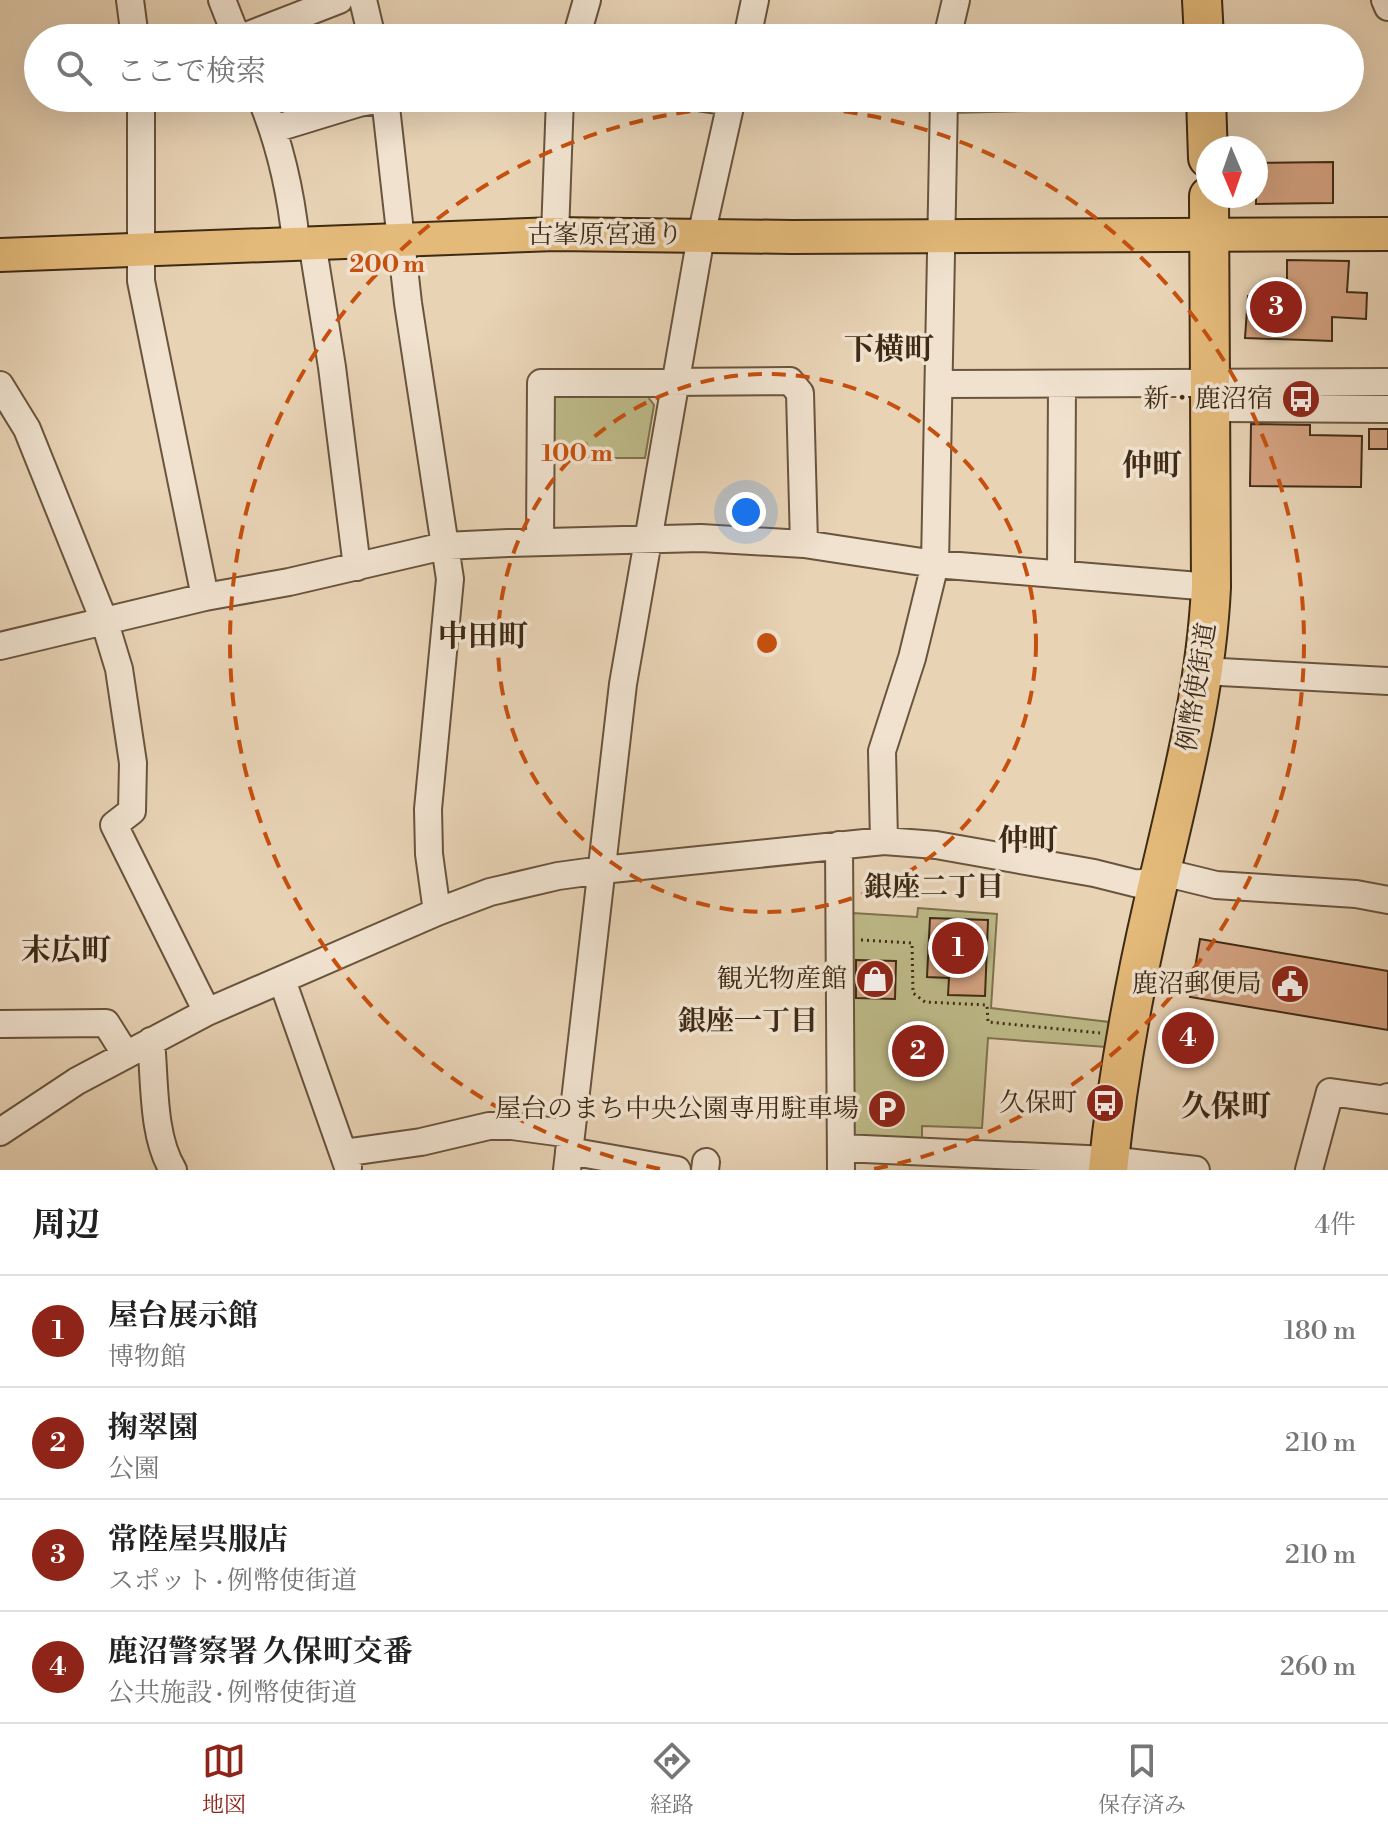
<!DOCTYPE html>
<html lang="ja">
<head>
<meta charset="utf-8">
<style>
  :root { --surface:#fff; --page:#f2f2f2; --text:#222; --muted:#767676; --line:#e0e0e0; --accent:#8f2418 }
  body { margin:0; font-family:"Libre Bodoni","Noto Serif JP",serif; background:var(--page); color:var(--text) }
  .compass { position:absolute; left:1196px; top:136px; width:72px; height:72px; border-radius:50%; background:var(--surface); box-shadow:0 8px 32px #0002; rotate:178deg }
  .you { position:absolute; left:746px; top:512px; width:28px; height:28px; margin:-20px; border:6px solid #fff; border-radius:50%; background:#1a73e8; box-shadow:0 0 0 12px #1a73e833 }
  .badge { display:grid; place-items:center; width:52px; height:52px; border-radius:50%; background:var(--accent); color:#fff; font-size:26px; font-weight:700 }
  .pin { position:absolute; translate:-50% -50%; border:4px solid #fff; box-shadow:0 2px 8px #0006 }
  .list { margin:0; padding:0; list-style:none }
  h2 { display:flex; justify-content:space-between; align-items:center; height:104px; margin:0; padding:0 32px; font-size:34px }
  h2 small { font-size:26px; font-weight:400; color:var(--muted) }
  .list li { display:grid; grid-template-columns:52px 1fr auto; gap:24px; align-items:center; box-sizing:border-box; height:112px; padding:0 32px; border-top:2px solid var(--line) }
  .list b { display:block; font-size:30px; white-space:nowrap }
  .list p { margin:0; font-size:26px; white-space:nowrap; color:var(--muted) }
  .list em { font-size:26px; font-style:normal; color:var(--muted) }
  .icon { flex:none; width:44px; height:44px; fill:none; stroke:currentColor; stroke-width:2; stroke-linecap:round; stroke-linejoin:round }
  .map { position:relative; flex:none; width:1388px; height:1170px; overflow:hidden }
  .search { position:absolute; background:var(--surface); box-shadow:0 8px 32px #0002; left:24px; right:24px; top:24px; height:88px; display:flex; align-items:center; gap:20px; box-sizing:border-box; padding:0 28px; border-radius:44px; color:var(--muted); font-size:30px }
  .sheet { height:552px; background:var(--surface) }
  nav { display:flex; justify-content:space-around; align-items:center; box-sizing:border-box; height:112px; border-top:2px solid var(--line); background:var(--surface); font-size:22px; color:var(--muted) }
  nav a { display:grid; justify-items:center; gap:4px }
  nav .on { color:var(--accent) }
  .map>svg:first-child { display:block }
  .green { fill:#bdba88; stroke:#7e724e; stroke-width:2 }
  .building { fill:#d4a281; stroke:#3f2a15; stroke-width:2 }
  .lines { fill:none; stroke-linecap:round; stroke-linejoin:round }
  .minor-casing { stroke:#69543d; stroke-width:30 }
  .major-casing { stroke:#3f2a15; stroke-width:36 }
  .highway-casing { stroke:#3f2a15; stroke-width:42 }
  .path { stroke:#3f2a15; stroke-width:3; stroke-dasharray:2 4; stroke-linecap:butt }
  .minor { stroke:#f0e2cf; stroke-width:26 }
  .major { stroke:#e4ba7a; stroke-width:32 }
  .highway { stroke:#e4ba7a; stroke-width:38 }
  .ring { fill:none; stroke:#c6500e; stroke-width:4; stroke-dasharray:14 10 }
  .labels { text-anchor:middle; dominant-baseline:central; stroke-width:7; stroke-linejoin:round; paint-order:stroke }
  .street-label { font-size:26px; fill:#3f2a15; stroke:#f0e2cf }
  .poi-label { font-size:26px; fill:#3f2a15; stroke:#f0e2cf; text-anchor:end }
  .neighbourhood-label { font-size:28px; font-weight:bold; fill:#3f2a15; stroke:#f0e2cf }
  .quarter-label { font-size:30px; font-weight:bold; fill:#3f2a15; stroke:#f0e2cf }
  .centre { fill:#c6500e; stroke:#f0e2cf; stroke-width:4 }
  .ring-label { font-size:24px; text-anchor:middle; font-weight:bold; fill:#c6500e; stroke:#f0e2cf; stroke-width:7; stroke-linejoin:round; paint-order:stroke }
</style>
</head>
<body>
<div class="map">
<svg width="1388" height="1170" viewBox="0 0 1388 1170">
  <rect width="100%" height="100%" fill="#e8d3b5"/>
  <filter id="stains"><feTurbulence type="fractalNoise" baseFrequency=".0025" numOctaves="4"/><feColorMatrix values="0 0 0 0 .2 0 0 0 0 .09 0 0 0 0 .02 0 0 0 .5 -.17"/></filter>
  <radialGradient id="worn" r=".72"><stop offset=".6" stop-color="#630" stop-opacity="0"/><stop offset="1" stop-color="#630" stop-opacity=".3"/></radialGradient>
  <path class="green" d="M954,98h74v13l-74,2z
    M641,388l13,17 -9,53h-93l2,-64z
    M918,908l79,6 -6,94 118,14 -3,25 -118,-9 -6,90 -60,-2v17l-71,-3 2,-227 64,4z"/>
  <path class="building" d="M1333,162v41l-77,1v-41z
    M1287,260l62,1 -2,31 20,1 -1,26 -34,-2v24l-87,-3 3,-42 39,2z
    M1251,424l59,1v10l52,1 -1,51 -111,-1z
    M1369,429h19v20h-19z
    M930,918l58,2 -3,76 -37,-1 1,-17 -22,-1z
    M1200,939l188,32v59l-198,-33z
    M856,960l40,1 -1,38 -39,-1z
    M1178,1024l26,5 -5,24 -26,-5z"/>
  <g class="lines">
    <defs>
      <path id="minor" d="M130,0l5,38
        M222,0l15,38
        M363,0l9,38
        M1385,0l3,7
        M241,38l98,-38
        M576,38l11,-38
        M747,38l8,-38
        M947,38l9,-38
        M141,98v183l64,316
        M261,98c19,46 30,95 35,144
        M385,98l23,205 42,276 -22,230 1,45 8,58
        M703,98l28,4
        M274,129l85,-26 30,-5
        M555,234l5,-136
        M312,242l20,125 25,200
        M939,384l449,-2
        M0,385l27,44 78,194 14,46 14,94 -1,48 -18,14 93,187
        M1211,408l177,1
        M540,542l1,-159 249,-2 10,12 4,151
        M1061,573l1,-189
        M0,646l205,-49 84,-15 155,-36 64,-3 193,-5 103,6 131,20 276,23
        M1202,671l186,10
        M884,841l-2,-90 30,-93 23,-94 9,-466
        M839,845l2,325
        M282,980l66,187
        M0,1024l106,-1 20,32
        M151,1041c4,40 1,95 22,129
        M0,1132l77,-51 130,-69 230,-100 53,-20 68,-16 44,-6 282,-29 52,4 158,28 44,11 37,-9 41,10 140,9 32,6
        M842,1148l267,12 87,10
        M569,1151l108,19
        M343,1153l78,-11 68,-16h23l59,8
        M567,1170l56,-486 78,-448 31,-138
        M705,1170l1,-8
        M1309,1170l21,-78 57,8 1,-3"/>
      <path id="major" d="M0,255l555,-21 237,3 596,-3"/>
      <path id="highway" d="M1202,0l2,38
        M1206,98l2,60
        M1108,1170c9,-89 25,-178 45,-265 24,-105 53,-210 58,-318l-2,-391"/>
    </defs>
    <use href="#minor" class="minor-casing"/>
    <use href="#major" class="major-casing"/>
    <use href="#highway" class="highway-casing"/>
    <path class="path" d="M861,940l51,3 1,50 12,9 62,3 1,17 112,11"/>
    <use href="#minor" class="minor"/>
    <use href="#major" class="major"/>
    <use href="#highway" class="highway"/>
  </g>
  <g class="ring">
    <circle cx="767" cy="643" r="269"/>
    <path d="M660 1169A537 537 0 1 1 874 1169"/>
  </g>
  <defs>
    <symbol id="bus-disc" viewBox="-11 -11 22 22"><circle r="9.5" fill="#8f2418" stroke="#f0e2cf"/><path d="M-5-6H5V4H4V6H2V4H-2V6H-4V4H-5ZM-3.5-4V0h7V-4ZM-3.5 1.2v1.5H-2V1.2ZM2 1.2v1.5H3.5V1.2Z" fill="#fff"/></symbol>
    <symbol id="shop-disc" viewBox="-11 -11 22 22"><circle r="9.5" fill="#8f2418" stroke="#f0e2cf"/><path d="M-5-2.5h2.3a2.7 3.5 0 0 1 5.4 0H5L5.5 6h-11ZM-1.5-2.5h3a1.5 2.3 0 0 0-3 0Z" fill="#fff"/></symbol>
    <symbol id="civic-disc" viewBox="-11 -11 22 22"><circle r="9.5" fill="#8f2418" stroke="#f0e2cf"/><path d="M-.6-6.5H3V-4.5H.6V-3L4-1V1h2V6H-6V1h2V-1L-.6-3ZM-1.2 2.5V6h2.4V2.5Z" fill="#fff"/></symbol>
    <symbol id="parking-disc" viewBox="-11 -11 22 22"><circle r="9.5" fill="#8f2418" stroke="#f0e2cf"/><path d="M-3.5-5.5H1a3.5 3.5 0 0 1 0 7H-1V5.5H-3.5ZM-1-3.4V-.6H.8a1.4 1.4 0 0 0 0-2.8Z" fill="#fff"/></symbol>
  </defs>
  <g fill-rule="evenodd">
    <use href="#bus-disc" x="1279" y="377" width="44" height="44"/>
    <use href="#shop-disc" x="853" y="957" width="44" height="44"/>
    <use href="#civic-disc" x="1268" y="962" width="44" height="44"/>
    <use href="#bus-disc" x="1083" y="1081" width="44" height="44"/>
    <use href="#parking-disc" x="865" y="1087" width="44" height="44"/>
  </g>
  <g class="labels">
    <g class="street-label">
      <text x="605" y="235">古峯原宮通り</text>
      <text transform="translate(1197 687) rotate(-81)">例幣使街道</text>
    </g>
    <g class="poi-label">
      <text x="1273" y="399">新・鹿沼宿</text>
      <text x="847" y="979">観光物産館</text>
      <text x="1262" y="984">鹿沼郵便局</text>
      <text x="1077" y="1103">久保町</text>
      <text x="859" y="1109">屋台のまち中央公園専用駐車場</text>
    </g>
    <g class="neighbourhood-label">
      <text x="934" y="887">銀座二丁目</text>
      <text x="748" y="1021">銀座一丁目</text>
    </g>
    <g class="quarter-label">
      <text x="889" y="350">下横町</text>
      <text x="1152" y="466">仲町</text>
      <text x="483" y="637">中田町</text>
      <text x="1028" y="841">仲町</text>
      <text x="66" y="951">末広町</text>
      <text x="1226" y="1107">久保町</text>
    </g>
  </g>
  <circle cx="767" cy="643" r="12" class="centre"/>
  <g class="ring-label">
    <text x="387" y="272">200 m</text>
    <text x="577" y="461">100 m</text>
  </g>
  <rect width="100%" height="100%" filter="url(#stains)"/>
  <rect width="100%" height="100%" fill="url(#worn)"/>
</svg>
<svg class="compass" viewBox="-18 -18 36 36"><path d="M0-13l5 13h-10z" fill="#e53935"/><path d="M0 13l5-13h-10z" fill="#767676"/></svg>
<div class="you"></div>
<div class="pin badge" style="left:958px;top:948px">1</div>
<div class="pin badge" style="left:918px;top:1051px">2</div>
<div class="pin badge" style="left:1276px;top:307px">3</div>
<div class="pin badge" style="left:1188px;top:1038px">4</div>
<div class="search"><svg class="icon" aria-label="search" viewBox="0 0 24 24"><circle cx="10" cy="10" r="6"/><path d="M15 15l6 6"/></svg>ここで検索</div>
</div>
<section class="sheet">
<h2>周辺<small>4件</small></h2>
<ul class="list">
<li><span class="badge">1</span><div><b>屋台展示館</b><p>博物館</p></div><em>180 m</em></li>
<li><span class="badge">2</span><div><b>掬翠園</b><p>公園</p></div><em>210 m</em></li>
<li><span class="badge">3</span><div><b>常陸屋呉服店</b><p>スポット · 例幣使街道</p></div><em>210 m</em></li>
<li><span class="badge">4</span><div><b>鹿沼警察署 久保町交番</b><p>公共施設 · 例幣使街道</p></div><em>260 m</em></li>
</ul>
</section>
<nav>
<a class="on"><svg class="icon" aria-label="map" viewBox="0 0 24 24"><path d="M3 6l6-2 6 2 6-2v14l-6 2-6-2-6 2zM9 4v14M15 6v14"/></svg>地図</a>
<a><svg class="icon" aria-label="directions" viewBox="0 0 24 24"><path d="M12 3l9 9-9 9-9-9zM9 14v-3h6M13 9l2 2-2 2"/></svg>経路</a>
<a><svg class="icon" aria-label="saved" viewBox="0 0 24 24"><path d="M7 4h10v16l-5-4-5 4z"/></svg>保存済み</a>
</nav>
</body>
</html>
